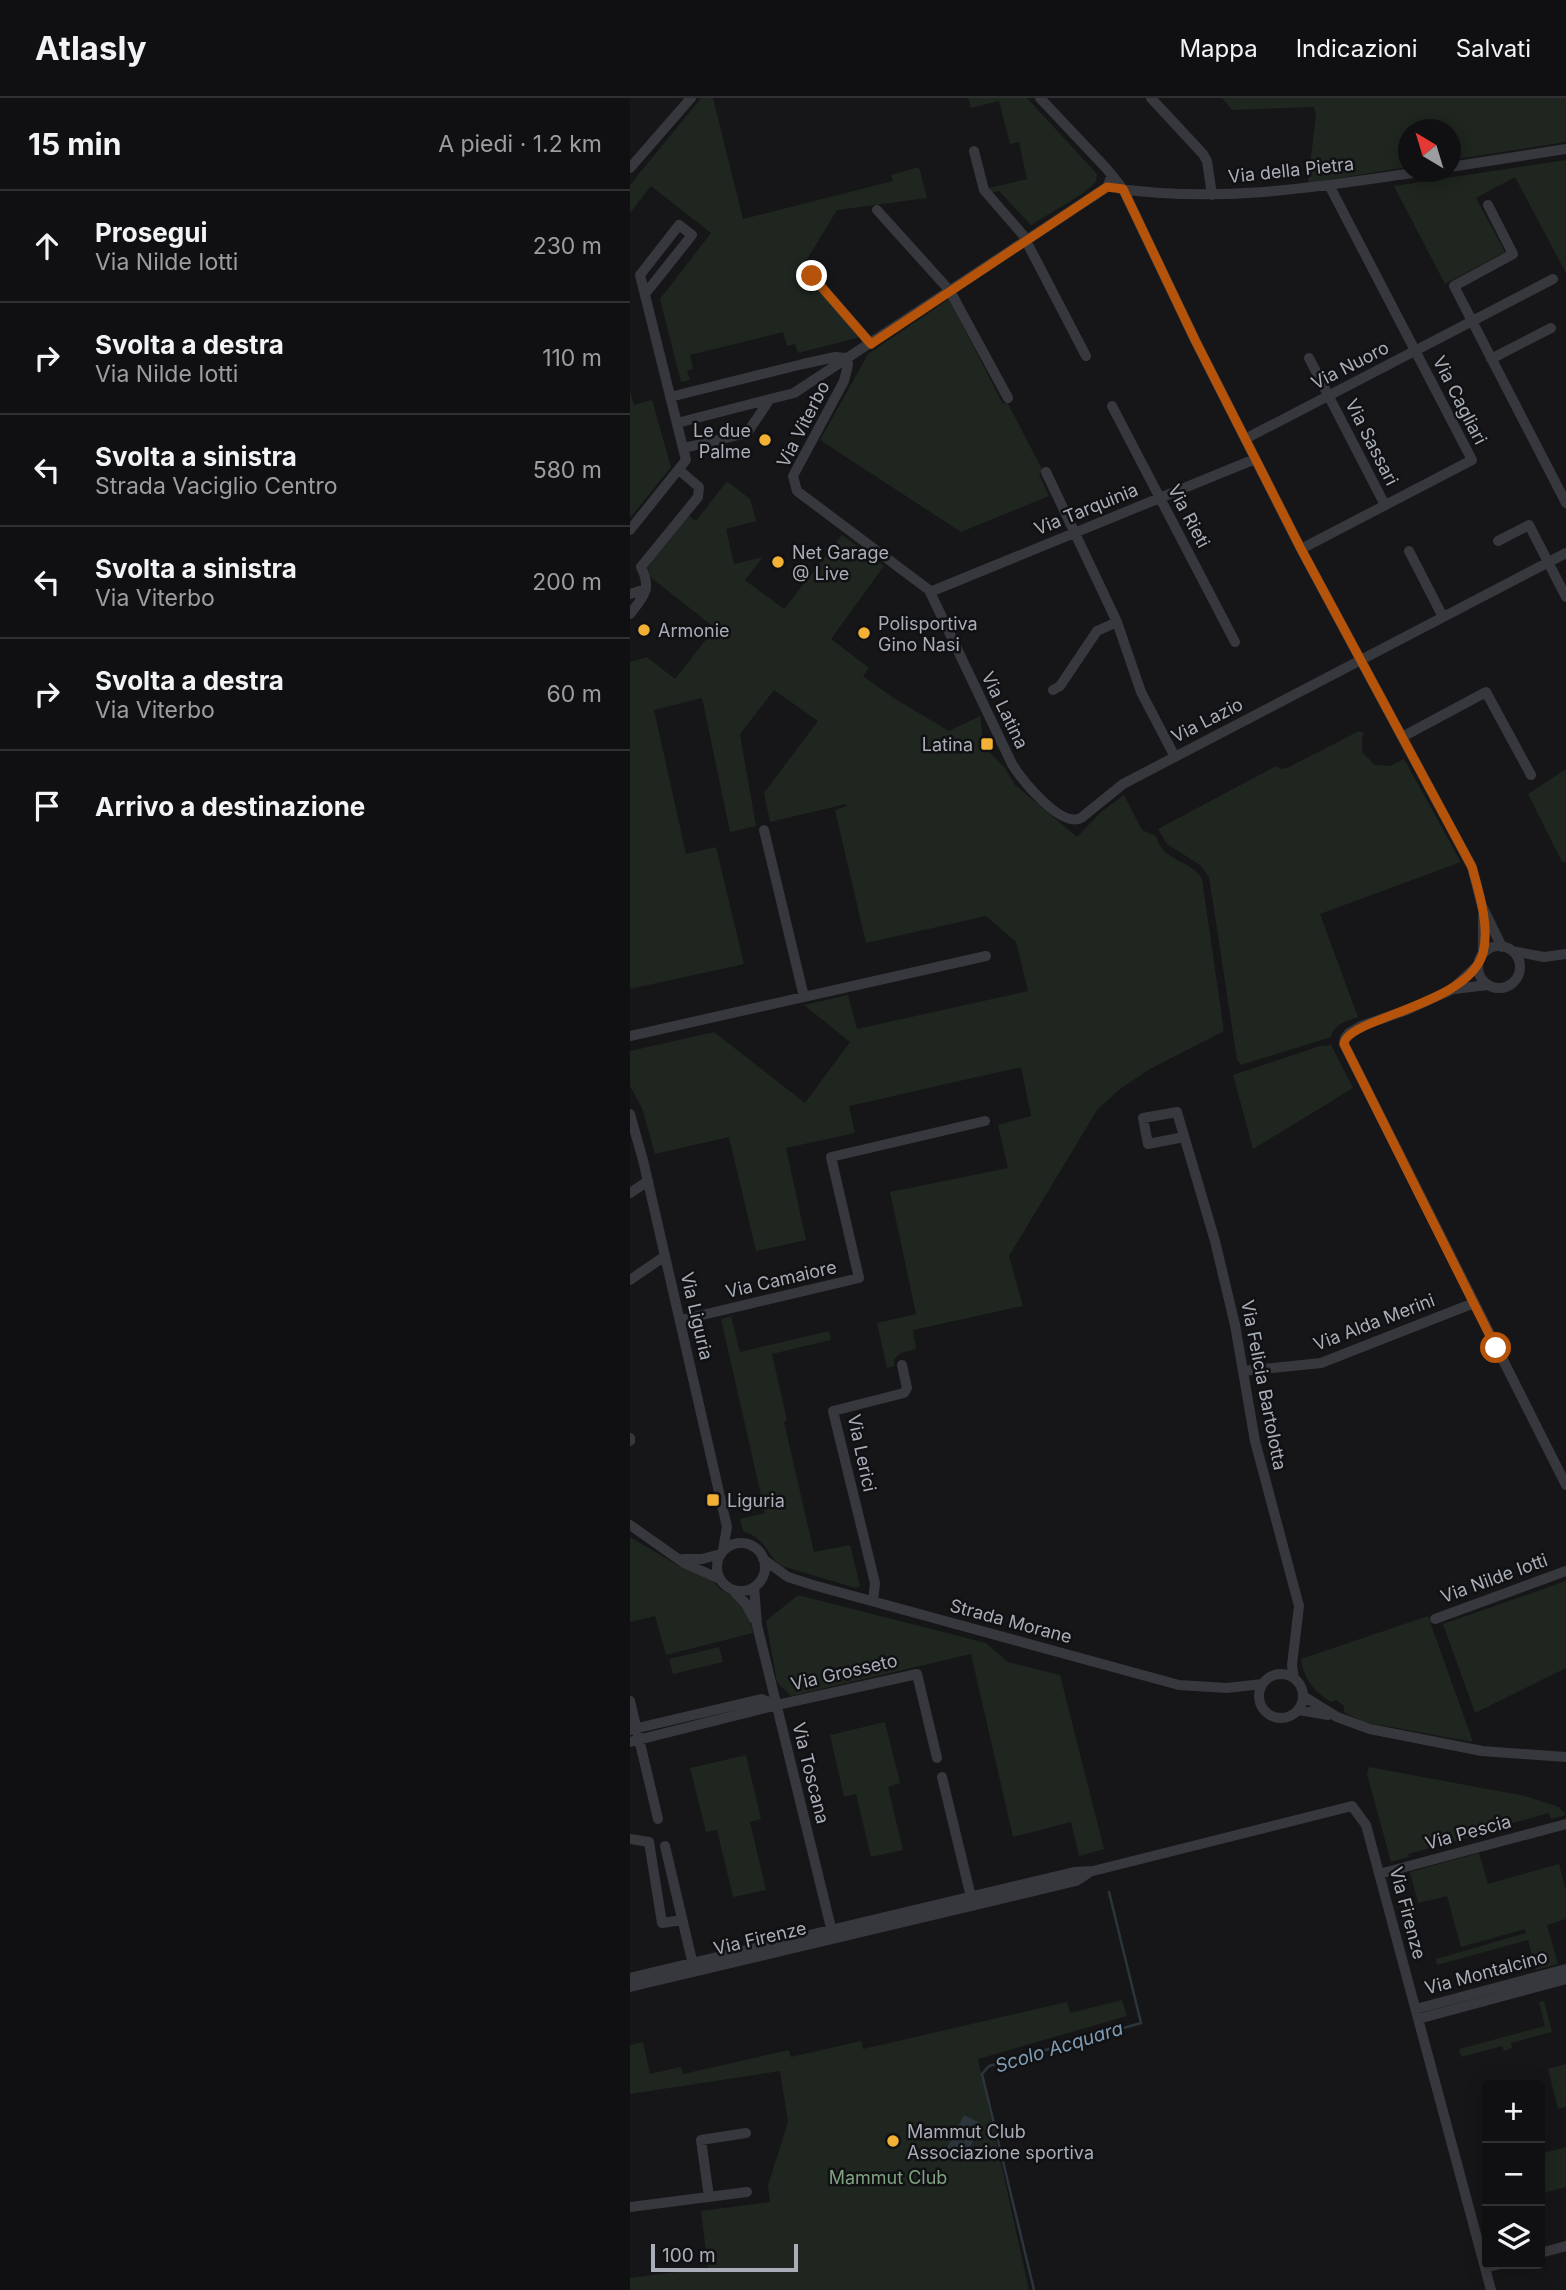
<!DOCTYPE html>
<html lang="it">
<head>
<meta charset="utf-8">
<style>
  :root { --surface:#101012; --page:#1e1e20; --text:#f1f3f6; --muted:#9c9d9f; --line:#303032 }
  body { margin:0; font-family:Inter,sans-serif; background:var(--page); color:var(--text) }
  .controls { position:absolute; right:21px; bottom:21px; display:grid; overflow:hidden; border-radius:7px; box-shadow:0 4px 18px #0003 }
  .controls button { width:63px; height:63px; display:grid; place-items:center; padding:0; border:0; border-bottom:2px solid var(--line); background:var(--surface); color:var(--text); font:35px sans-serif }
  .compass { position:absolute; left:768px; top:21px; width:63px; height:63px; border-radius:50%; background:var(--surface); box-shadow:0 4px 18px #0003; rotate:322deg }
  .scale { position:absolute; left:21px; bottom:18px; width:147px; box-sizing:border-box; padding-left:7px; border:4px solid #a8adb8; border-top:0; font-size:19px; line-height:24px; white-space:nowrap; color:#a8adb8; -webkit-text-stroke:5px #111113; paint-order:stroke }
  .stop { position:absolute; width:21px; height:21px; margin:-16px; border:5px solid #b45309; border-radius:50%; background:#fff }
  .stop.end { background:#b45309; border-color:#fff; box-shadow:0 2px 7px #0008 }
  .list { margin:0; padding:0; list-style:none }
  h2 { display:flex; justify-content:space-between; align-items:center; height:91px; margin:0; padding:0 28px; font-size:30px }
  h2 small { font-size:23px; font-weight:400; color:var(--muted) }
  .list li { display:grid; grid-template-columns:46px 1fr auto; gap:21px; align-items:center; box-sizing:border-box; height:112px; padding:0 28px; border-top:2px solid var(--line) }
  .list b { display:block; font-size:26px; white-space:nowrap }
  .list p { margin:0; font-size:23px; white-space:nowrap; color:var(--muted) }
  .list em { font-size:23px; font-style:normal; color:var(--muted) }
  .icon { flex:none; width:38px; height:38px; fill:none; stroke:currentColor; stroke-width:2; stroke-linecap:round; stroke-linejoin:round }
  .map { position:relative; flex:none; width:936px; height:2192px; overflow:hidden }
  header { display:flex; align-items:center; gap:42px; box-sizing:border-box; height:98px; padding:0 35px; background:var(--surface); border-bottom:2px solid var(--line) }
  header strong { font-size:33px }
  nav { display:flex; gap:38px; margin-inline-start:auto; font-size:24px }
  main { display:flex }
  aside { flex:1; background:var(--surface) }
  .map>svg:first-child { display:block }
  .green { fill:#1e261f }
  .water { fill:#2c353c }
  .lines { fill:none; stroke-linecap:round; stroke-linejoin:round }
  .stream { stroke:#2c353c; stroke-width:2.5 }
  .minor { stroke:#37383d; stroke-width:10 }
  .route { stroke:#b45309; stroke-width:9 }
  .poi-dot { fill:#f2b134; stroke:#111113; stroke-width:2.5 }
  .labels { text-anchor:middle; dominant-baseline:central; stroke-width:5; stroke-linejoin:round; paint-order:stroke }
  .street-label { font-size:18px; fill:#a8adb8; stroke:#111113 }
  .poi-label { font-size:18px; fill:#a8adb8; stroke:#111113; text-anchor:start }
  .park-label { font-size:18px; fill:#7fa381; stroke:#111113 }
  .water-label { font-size:19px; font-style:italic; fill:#7f9bb3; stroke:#111113 }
</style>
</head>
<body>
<header>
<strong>Atlasly</strong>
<nav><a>Mappa</a><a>Indicazioni</a><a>Salvati</a></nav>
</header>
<main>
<aside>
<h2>15 min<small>A piedi · 1.2 km</small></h2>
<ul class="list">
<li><svg class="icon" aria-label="ahead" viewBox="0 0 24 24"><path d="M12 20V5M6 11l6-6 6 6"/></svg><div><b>Prosegui</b><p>Via Nilde Iotti</p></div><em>230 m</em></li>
<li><svg class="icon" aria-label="right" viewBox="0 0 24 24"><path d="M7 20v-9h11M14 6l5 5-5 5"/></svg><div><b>Svolta a destra</b><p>Via Nilde Iotti</p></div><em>110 m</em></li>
<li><svg class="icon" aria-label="left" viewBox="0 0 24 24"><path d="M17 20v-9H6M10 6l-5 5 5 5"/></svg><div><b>Svolta a sinistra</b><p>Strada Vaciglio Centro</p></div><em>580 m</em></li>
<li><svg class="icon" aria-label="left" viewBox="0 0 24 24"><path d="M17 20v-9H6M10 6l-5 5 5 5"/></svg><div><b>Svolta a sinistra</b><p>Via Viterbo</p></div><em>200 m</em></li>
<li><svg class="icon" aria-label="right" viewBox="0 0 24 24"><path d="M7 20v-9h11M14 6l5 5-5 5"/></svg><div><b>Svolta a destra</b><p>Via Viterbo</p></div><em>60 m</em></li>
<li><svg class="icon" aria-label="arrive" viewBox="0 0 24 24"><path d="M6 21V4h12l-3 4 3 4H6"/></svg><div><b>Arrivo a destinazione</b></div></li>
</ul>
</aside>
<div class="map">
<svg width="936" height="2192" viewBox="0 0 936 2192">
  <rect width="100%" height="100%" fill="#161618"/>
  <path class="green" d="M71,0h12l30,121 150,-38 -2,-6 28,-8 8,31 -90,12 -34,56 4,4 -9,8 12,15 7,-6 44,50 -63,16 -3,-9 -8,2 -4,-14 -93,23 3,14 -6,2 3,9 -9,2 -21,-83 51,-66 -60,-47 -21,27v-28z
    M338,0h59l70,76 -1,8 -14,12 -51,31 -32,-34 -9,2 -1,-5 38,-9 -8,-37 -9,2 -11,-43 -28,7z
    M592,0h344v44l-115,18 -1,-30h-42v37l-100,16 8,-69 -2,-7 -82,3z
    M936,62v113l-51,-96 -39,21 29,54 -60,32 -51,-98z
    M319,201l54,105 4,-2 36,69 -4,3 10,22 -88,36 -141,-92 48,-86z
    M0,292l4,15 18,-5 19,67 -41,51z
    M97,383l23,18 6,22 -30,8 8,35 29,-7 -18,23 39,29 58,-74 42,31 -53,73 38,29 -6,8 29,21 57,34 31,-15 3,23 8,15 14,14 10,17 62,52 24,-25 23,-17 18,35 14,6c8,28 34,22 46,43l22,152 -74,38 -30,20 -23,21 -88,146 14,50 -110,24 3,19 -15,4 -7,6v7l-7,2 -10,-45 39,-9 -26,-122 118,-24 -10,-43 33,-9 -10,-49 -172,39 6,27 -69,15 20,92 -50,11 -27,-114 -74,17 -13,-46 -12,-22v-35l84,-19 91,71 45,-61 -46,-37 44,-10 9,34 171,-38 -12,-49 -30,-26 -120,27 -31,-133 12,-4 -1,-2 -76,18 -6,-29 54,-72 -44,-31 -34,44 16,92 -26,6 -28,-134 -48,12 32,144 30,-7 28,117 -114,25v-327l17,-5 28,22 40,-51 -66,-52 -1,-9 41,-51 7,5z
    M729,633l5,2 -2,5v14l13,13 15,1 14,-7 57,103 -141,52 38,103c-13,5 -23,6 -27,20l-90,28 -4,-5 -28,-183 -9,-12 -33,-21 -9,-15 118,-63 4,3 7,-1z
    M936,671v93h-4l-34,-68z
    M701,947l22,43 -100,61 -20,-74 87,-29z
    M101,1218l9,36 89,-21 2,9 -59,14 15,66 -3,2 30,130 36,-7 10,41 -4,2 -74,-22c-17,-12 -13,-25 -39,-35l-3,-12 25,-6 -44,-194z
    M0,1439l49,29 32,13 9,10 16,9 13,14 4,21 -87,22 -11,-39 -25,6z
    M936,1483v87l-91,45 -32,-89z
    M168,1497l188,48 22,19 52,13 44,174 -25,7 -8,-34 -58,15 -42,-183 -180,42 -14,-14 -11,-61z
    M798,1518l45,126 -109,-20 -20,-10v-6l-8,-6 -5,2c-17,-11 -27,-22 -30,-43z
    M89,1549l4,15 -50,12 -4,-15z
    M255,1624l15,61 -12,4 15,63 -32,7 -15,-63 -12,3 -14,-62z
    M116,1657l15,64 -11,3 16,68 -33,7 -16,-67 -11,2 -16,-64z
    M739,1669l156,29 34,11 7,8 -15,4 -2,-6 -80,22 1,2 -62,17 1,3 -18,5 -24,-88z
    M849,1755l9,31 71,-20 7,26v29l-19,6 11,39 -22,6 -8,-30 -91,25 -1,-6 90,-26 -1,-4 -64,18 -14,-51 -29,7 -8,-31z
    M492,1902l5,16 -149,43 51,231h-399v-12l78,-10 -7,-57 69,-9 -2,-17 20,-63 -8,-51 -150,23v-49l13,-3 7,32 31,-7 2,7 106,-24 2,7 70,-16 2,8 204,-47 3,11z
    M914,1903l8,31 -41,11 1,5 -8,3 -2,-5 -41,11 -2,-8 86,-23 -6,-24z
    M936,1966v43l-8,2 -10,-40z
    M936,2049v40l-23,6 -3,-10v-29z"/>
  <path class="water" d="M334,2017l18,9 -17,33 -18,-9z"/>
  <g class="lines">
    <path class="stream" d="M404,2192l-52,-216 7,-8 152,-43 -32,-131"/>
    <path class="minor" d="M410,0l66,70 17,21 72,151 106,209 171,318 10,39 20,41
      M521,0l52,56 4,7 5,34
      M344,53l10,39 39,45 63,121
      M820,69l116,-18
      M0,70l61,-70
      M490,91c104,14 197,-2 299,-17
      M858,107l25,49 -59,32 112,217
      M247,112l73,81 58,107
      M182,178l59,68
      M217,260l1,7 -4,16 -51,95 4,15 132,99 83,174c10,16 48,64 69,54l42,-34 443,-231
      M679,260l76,147
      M861,261l60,-31
      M40,299l133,-33 32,-7 12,1
      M482,308l123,236
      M47,325l117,-30 313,-206 5,-12
      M615,341l308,-160
      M54,350l63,-15 23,-34
      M416,374l71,150 24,70 34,65
      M0,432l56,-70 -46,-185 39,-50 13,10 -47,59
      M868,443l31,-16 37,72
      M671,451l171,-89 -143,-275
      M779,453l34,66
      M11,469l57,-70 1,-10 -20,-17
      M300,494l325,-133
      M0,496l16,-5
      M0,516c14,-18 22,-25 11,-47
      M423,592l7,-4 37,-55 20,-9
      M772,639l84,-45 45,83
      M134,732l40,167
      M848 869a21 21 0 1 1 42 0a21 21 0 1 1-42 0Z
      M882,853l32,6 22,-3
      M853,856v-38
      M848,867l-27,25 -44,20 -46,16 -12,7 -4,5 -1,6 222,441
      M824,891l34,-4
      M0,938l356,-80
      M0,1016l13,46 84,367 -4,23
      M554,1039l-36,7 -5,-26 34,-6 38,129 20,84 20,116 44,165 -7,59 2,13
      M0,1095l18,-12
      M0,1182l35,-24
      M51,1222l178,-42 -28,-121 154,-36
      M613,1273l78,-8 153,-60
      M0,1340v3
      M0,1427l54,38 36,16
      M87 1469a24 24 0 1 1 48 0a24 24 0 1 1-48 0Z
      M53,1461h19l19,-5
      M133,1461l25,18 25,8 366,100 48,3 35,-4
      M124,1489l3,38 76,311
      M103,1492l13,14 8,15
      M243,1503l2,-18 -42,-172 71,-18 3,-5 -5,-23
      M805,1521l131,-48
      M629 1598a22 22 0 1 1 44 0a22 22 0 1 1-44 0Z
      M673,1598l34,21 33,12 112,22 84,6
      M0,1603l28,118
      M669,1612l29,5
      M0,1632l131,-31 16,6
      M0,1644l147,-37 140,-31 20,84
      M312,1679l30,124
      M0,1741l19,3 13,81 20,-3
      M35,1748l29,123
      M749,1776l187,-50
      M0,1880l444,-106 19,-1 259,-65 14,19 125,465
      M0,1889l446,-106 14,-9
      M786,1911l150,-40
      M788,1921l148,-40
      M79,2099l-8,-57 45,-7
      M0,2109l117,-15
      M910,2155l26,-7
      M855,2170l15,-4"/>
  </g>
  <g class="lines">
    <path class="route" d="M182,178l59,68 236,-157 16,2 72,151 106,209 171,318c7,26 18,59 11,86 -15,53 -137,65 -139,91l152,304"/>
  </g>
  <g class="poi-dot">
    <circle cx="135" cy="342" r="7"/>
    <circle cx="148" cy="464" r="7"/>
    <circle cx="14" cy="532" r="7"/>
    <circle cx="234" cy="535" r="7"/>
    <rect x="350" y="639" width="14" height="14" rx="3.5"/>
    <rect x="76" y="1395" width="14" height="14" rx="3.5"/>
    <circle cx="263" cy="2043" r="7"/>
  </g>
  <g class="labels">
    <g class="street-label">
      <text transform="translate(661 72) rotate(-6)">Via della Pietra</text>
      <text transform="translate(720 267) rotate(-27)">Via Nuoro</text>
      <text transform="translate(830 302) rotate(63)">Via Cagliari</text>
      <text transform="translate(173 326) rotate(-63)">Via Viterbo</text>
      <text transform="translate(742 344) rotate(63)">Via Sassari</text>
      <text transform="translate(456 411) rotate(-22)">Via Tarquinia</text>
      <text transform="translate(559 418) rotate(62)">Via Rieti</text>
      <text transform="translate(375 612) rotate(64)">Via Latina</text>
      <text transform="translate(577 622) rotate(-27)">Via Lazio</text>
      <text transform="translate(151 1181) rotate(-13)">Via Camaiore</text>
      <text transform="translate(67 1218) rotate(77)">Via Liguria</text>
      <text transform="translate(744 1224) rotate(-21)">Via Alda Merini</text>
      <text transform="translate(634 1287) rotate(79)">Via Felicia Bartolotta</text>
      <text transform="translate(232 1355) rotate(78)">Via Lerici</text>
      <text transform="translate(864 1480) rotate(-20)">Via Nilde Iotti</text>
      <text transform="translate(381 1523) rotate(15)">Strada Morane</text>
      <text transform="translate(214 1574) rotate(-13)">Via Grosseto</text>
      <text transform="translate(181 1675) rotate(76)">Via Toscana</text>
      <text transform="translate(838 1734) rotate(-15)">Via Pescia</text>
      <text transform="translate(778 1815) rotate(75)">Via Firenze</text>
      <text transform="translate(130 1840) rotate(-13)">Via Firenze</text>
      <text transform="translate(856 1874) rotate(-15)">Via Montalcino</text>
    </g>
    <g class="poi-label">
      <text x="121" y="332" text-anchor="end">Le due<tspan x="121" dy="21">Palme</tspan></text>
      <text x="162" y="454">Net Garage<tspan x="162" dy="21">@ Live</tspan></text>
      <text x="248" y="525">Polisportiva<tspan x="248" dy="21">Gino Nasi</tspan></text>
      <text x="28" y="532">Armonie</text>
      <text x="343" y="646" text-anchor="end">Latina</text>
      <text x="97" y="1402">Liguria</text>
      <text x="277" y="2033">Mammut Club<tspan x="277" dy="21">Associazione sportiva</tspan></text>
    </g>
    <g class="park-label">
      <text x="258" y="2079">Mammut Club</text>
    </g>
    <g class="water-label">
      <text transform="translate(429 1949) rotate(-17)">Scolo Acquara</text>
    </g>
  </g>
</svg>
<div class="controls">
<button>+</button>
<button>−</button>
<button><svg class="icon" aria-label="layers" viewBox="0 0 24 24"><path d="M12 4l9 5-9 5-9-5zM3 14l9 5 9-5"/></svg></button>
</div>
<svg class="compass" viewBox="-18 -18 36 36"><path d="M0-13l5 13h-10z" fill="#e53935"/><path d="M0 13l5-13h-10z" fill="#9c9d9f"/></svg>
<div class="scale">100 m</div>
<div class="stop" style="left:866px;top:1250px"></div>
<div class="stop end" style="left:182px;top:178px"></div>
</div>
</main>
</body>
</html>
